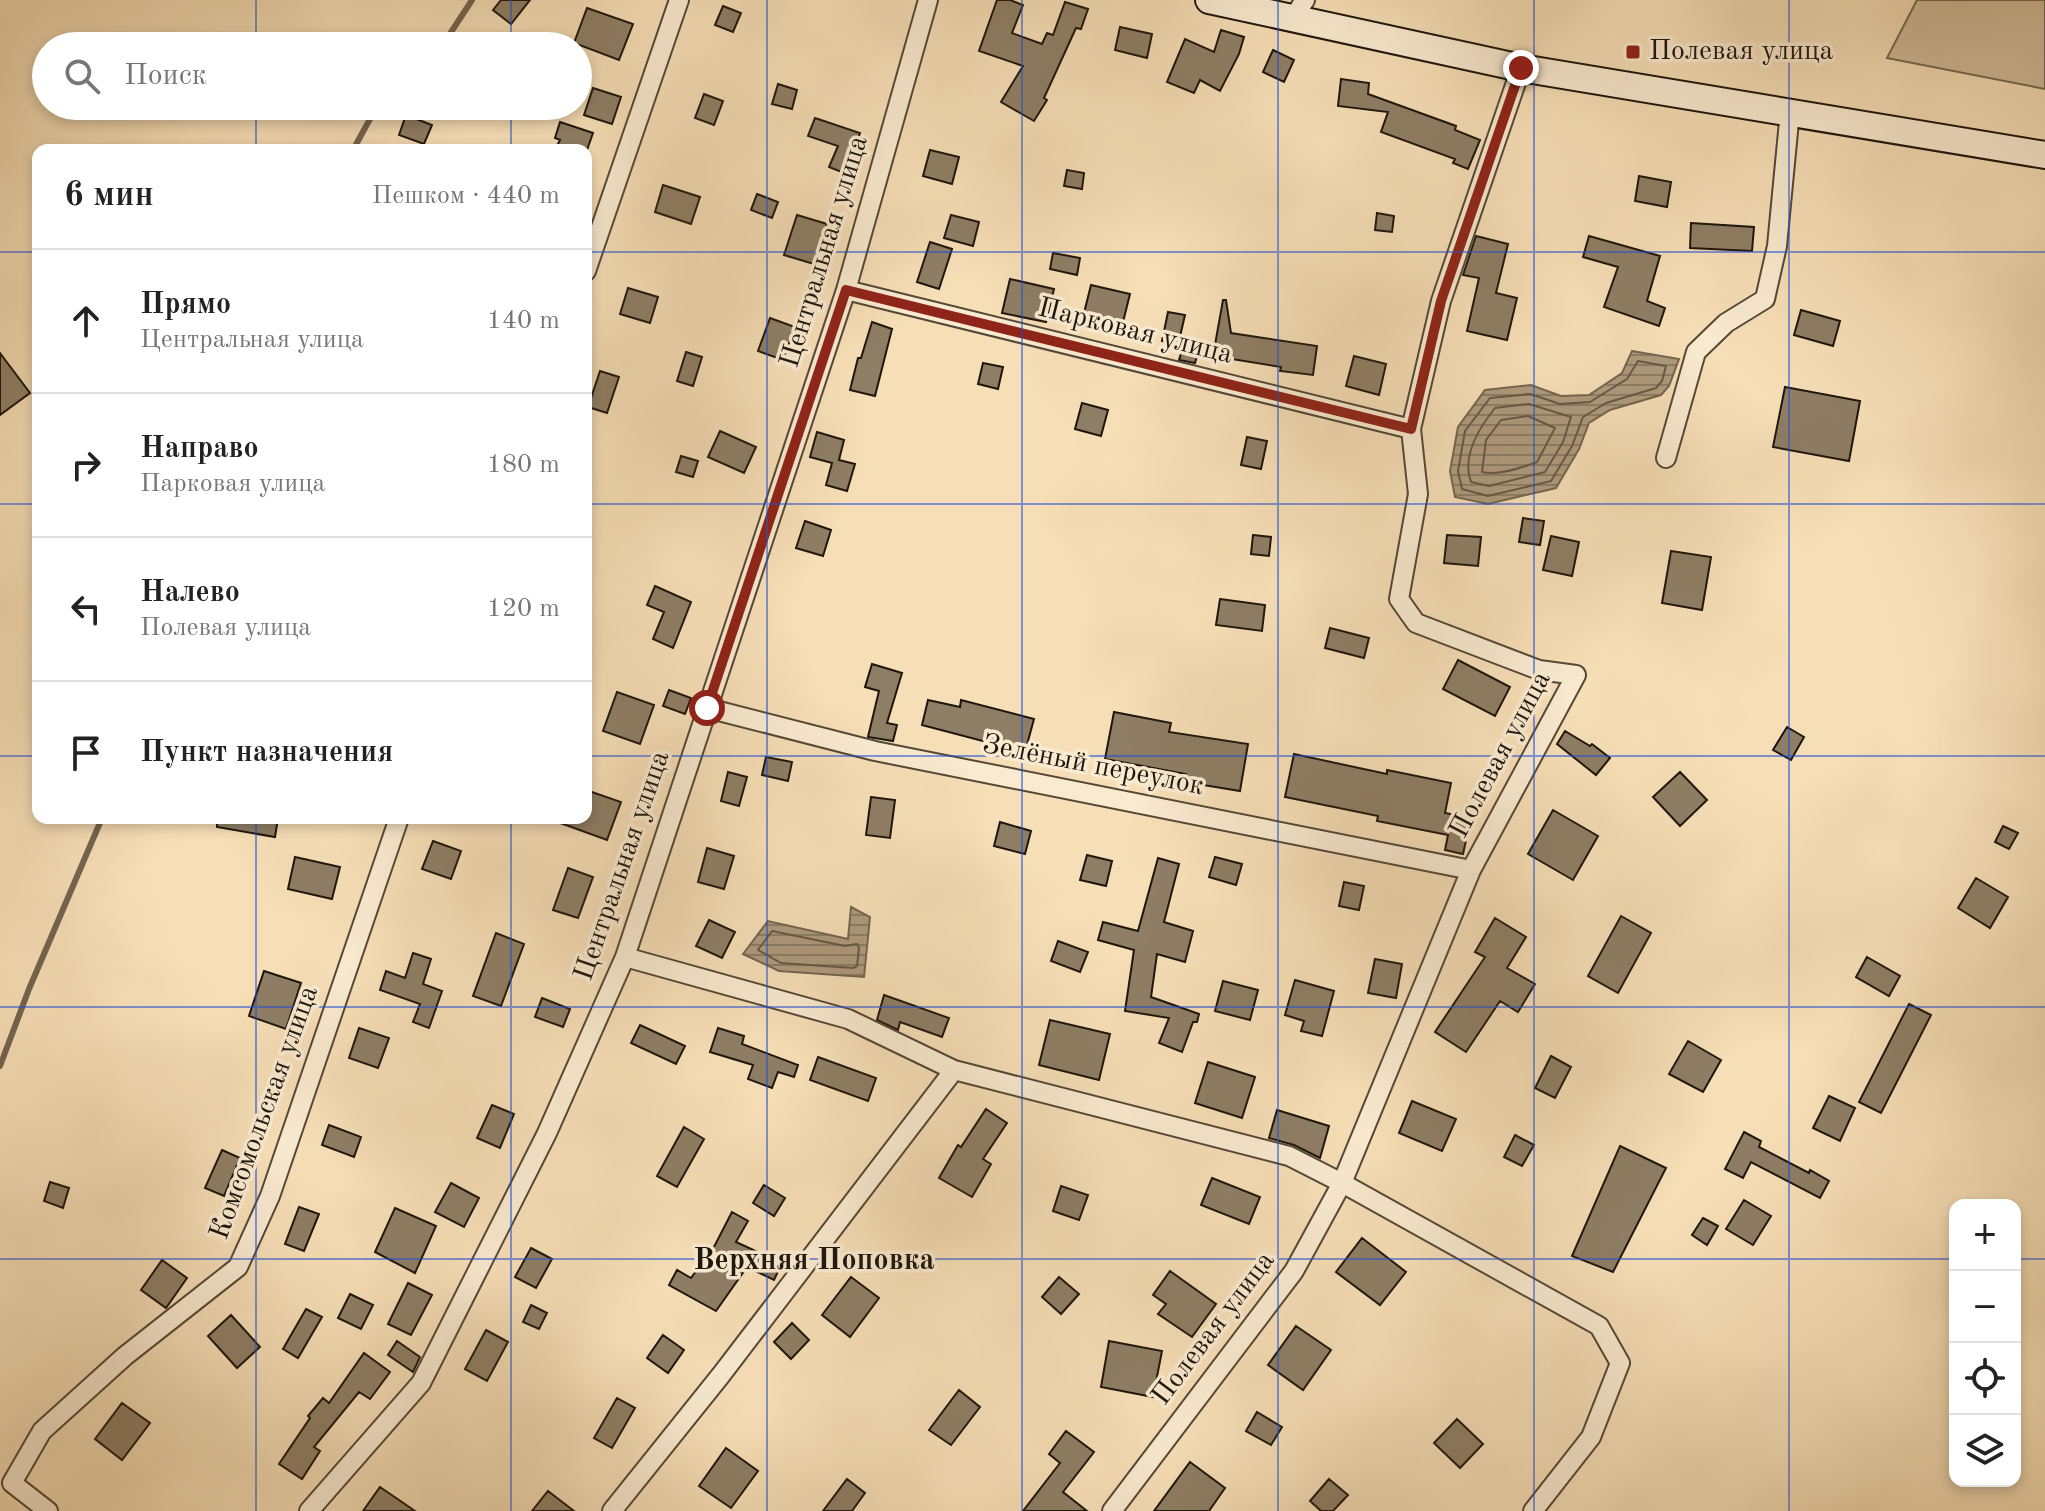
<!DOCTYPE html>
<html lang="ru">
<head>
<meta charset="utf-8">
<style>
  :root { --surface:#fff; --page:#f2f2f2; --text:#222; --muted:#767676; --line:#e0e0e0 }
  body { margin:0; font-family:"Old Standard TT",serif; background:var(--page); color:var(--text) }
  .controls { position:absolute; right:24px; bottom:24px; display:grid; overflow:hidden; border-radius:16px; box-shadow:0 4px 12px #0003 }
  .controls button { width:72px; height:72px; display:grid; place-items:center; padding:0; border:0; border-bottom:2px solid var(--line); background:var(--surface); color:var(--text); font:40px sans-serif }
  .stop { position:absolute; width:24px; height:24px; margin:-18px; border:6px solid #8f2418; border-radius:50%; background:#fff }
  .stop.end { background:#8f2418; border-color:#fff; box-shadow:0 2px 8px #0008 }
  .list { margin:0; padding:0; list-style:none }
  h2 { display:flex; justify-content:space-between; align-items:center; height:104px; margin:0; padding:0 32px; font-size:34px }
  h2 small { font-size:26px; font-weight:400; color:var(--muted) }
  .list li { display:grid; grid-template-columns:52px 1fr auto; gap:24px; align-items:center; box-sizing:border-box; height:144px; padding:0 32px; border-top:2px solid var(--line) }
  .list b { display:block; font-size:30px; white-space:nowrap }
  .list p { margin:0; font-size:26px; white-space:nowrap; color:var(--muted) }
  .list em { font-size:26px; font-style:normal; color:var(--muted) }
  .icon { flex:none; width:44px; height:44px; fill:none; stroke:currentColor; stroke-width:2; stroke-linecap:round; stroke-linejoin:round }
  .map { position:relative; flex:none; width:2045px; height:1511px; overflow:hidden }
  .search { position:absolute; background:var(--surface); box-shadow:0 4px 12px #0003; left:32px; top:32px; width:560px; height:88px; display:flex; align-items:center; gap:20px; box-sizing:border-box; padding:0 28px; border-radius:44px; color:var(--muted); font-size:30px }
  .panel { position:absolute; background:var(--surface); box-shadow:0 4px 12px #0003; left:32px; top:144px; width:560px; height:680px; border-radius:16px }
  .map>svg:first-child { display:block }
  .grass { fill:#d1bc99; stroke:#786953; stroke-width:2 }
  .water { fill:url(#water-rules); stroke:#746550; stroke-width:2 }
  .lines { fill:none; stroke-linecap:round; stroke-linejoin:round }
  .shore { stroke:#665845; stroke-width:2 }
  .stream { stroke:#746550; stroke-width:6 }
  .building { fill:#8e7e65; stroke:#1e160d; stroke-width:2 }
  .street-casing { stroke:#544837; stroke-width:22 }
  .secondary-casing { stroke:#1e160d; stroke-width:30 }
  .street { stroke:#f9ead0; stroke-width:18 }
  .secondary { stroke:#f9ead0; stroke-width:26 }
  .route { stroke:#8f2418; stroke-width:10 }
  .grid { fill:none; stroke:#1d4ed8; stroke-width:2; stroke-opacity:0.55 }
  .poi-dot { fill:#8f2418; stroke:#f9ead0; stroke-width:3 }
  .labels { text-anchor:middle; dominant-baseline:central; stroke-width:7; stroke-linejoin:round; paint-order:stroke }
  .poi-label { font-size:28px; fill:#1e160d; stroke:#f9ead0; text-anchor:start }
  .street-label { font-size:28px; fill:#1e160d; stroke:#f9ead0 }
  .neighbourhood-label { font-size:30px; font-weight:bold; fill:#1e160d; stroke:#f9ead0 }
</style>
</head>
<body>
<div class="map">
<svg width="2045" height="1511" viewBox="0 0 2045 1511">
  <defs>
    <pattern id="water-rules" width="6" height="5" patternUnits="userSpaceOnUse" patternTransform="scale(2)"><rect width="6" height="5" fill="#ad9a7d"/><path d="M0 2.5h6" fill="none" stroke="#8c7d65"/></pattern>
  </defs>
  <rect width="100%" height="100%" fill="#f6deb6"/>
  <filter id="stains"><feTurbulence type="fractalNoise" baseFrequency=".0025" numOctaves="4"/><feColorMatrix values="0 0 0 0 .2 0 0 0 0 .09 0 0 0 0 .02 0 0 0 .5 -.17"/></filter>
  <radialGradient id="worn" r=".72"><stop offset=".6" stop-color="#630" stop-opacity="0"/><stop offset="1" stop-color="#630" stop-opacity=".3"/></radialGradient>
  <path class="grass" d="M1917,0h128v89l-158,-31z"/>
  <path class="water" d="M1632,351l47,8 -10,27 -8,9 -51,15 -21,13 -10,26 -23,39 -68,16 -33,-7 -5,-26 8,-44 27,-37 46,-5 30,11 28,-1 33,-22z
    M851,907l19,10 -6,60 -85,-6 -36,-17 25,-33 80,18z"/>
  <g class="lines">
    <path class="shore" d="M1638,361l28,5 -4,15 -6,7 -50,15 -23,14 -11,29 -21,35 -63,15 -26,-7 -4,-18 7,-40 25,-33 40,-4 30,10 30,-2 37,-23z
      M1529,404l42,13 -8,25 -18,30 -56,14 -18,-4c-10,-26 8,-54 24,-74z
      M1528,416l27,12 -18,34c-16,6 -39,14 -55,10l4,-32 15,-20z
      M772,931l73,15 12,-2 2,4 -2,18 -4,2 -72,-5 -23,-13z"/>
    <path class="stream" d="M442,46l30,-46
      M353,150l24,-44
      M0,1066l29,-77 73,-171"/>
  </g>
  <path class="building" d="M501,0h29l-19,24 -18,-14z
    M997,0h13l13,5 -11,28 30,11 5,-11 6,2 12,-33 23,7 -7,20 -5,-1 -32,70 3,2 -13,21 -33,-19 22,-36 -44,-15z
    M723,6l18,7 -8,19 -18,-7z
    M587,8l46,16 -14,36 -45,-17z
    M1120,27l32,7 -5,24 -32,-8z
    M1221,30l23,7 -5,17 -19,37 -20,-11 -6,13 -27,-11 18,-43 29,13z
    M1273,50l21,10 -10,22 -21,-10z
    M1341,79l28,4 -1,11 88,32 -1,4 25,10 -12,29 -15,-6 2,-4 -74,-27 7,-20 -50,-6z
    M778,84l19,6 -5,19 -20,-5z
    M593,88l28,9 -9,27 -28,-9z
    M704,94l19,7 -9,24 -19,-7z
    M406,115l26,10 -8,19 -25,-9z
    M815,118l45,15 -16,40 -15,-6 9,-21 -30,-10z
    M560,122l33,11 -6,17h-32l5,-10 -5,-2z
    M930,150l29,7 -7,27 -29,-8z
    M1067,170l17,3 -2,16 -18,-3z
    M1639,176l32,6 -4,25 -32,-6z
    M663,185l37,12 -9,27 -36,-12z
    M757,194l21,8 -6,16 -21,-8z
    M1377,213l17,3 -2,16 -17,-2z
    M797,215l30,9 -13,40 -30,-9z
    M951,215l28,7 -6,24 -29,-8z
    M1691,223l63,4 -2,24 -62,-3z
    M1476,236l32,8 -12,49 21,5 -10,42 -40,-9 12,-53 -16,-3z
    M1589,236l71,20 -13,45 18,7 -6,18 -55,-19 14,-40 -35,-10z
    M930,242l22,7 -13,40 -22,-7z
    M1053,253l27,5 -3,17 -27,-6z
    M1010,279l44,10 -8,33 -44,-9z
    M1091,285l39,9 -9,36 -39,-9z
    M628,288l30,9 -8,26 -30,-9z
    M1223,300h3l5,33 86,13 -4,29 -33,-4 1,-4 -68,-11z
    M1801,310l39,11 -7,25 -39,-11z
    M1168,312l17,3 -7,30 -16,-4z
    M770,318l25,9 -12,33 -25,-9z
    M872,322l20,7 -17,67 -25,-6 8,-32h3z
    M1185,341l15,5 -5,17 -16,-3z
    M686,352l16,5 -9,29 -16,-5z
    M0,353l30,40 -30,22z
    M1354,356l32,8 -7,31 -33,-9z
    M983,363l20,4 -5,22 -20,-5z
    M600,371l19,6 -12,36 -19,-6z
    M1785,387l75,14 -11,60 -76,-14z
    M1082,403l26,7 -7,26 -26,-7z
    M720,431l36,16 -12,26 -36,-16z
    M817,432l27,8 -5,20 16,4 -8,27 -21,-6 6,-22 -22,-6z
    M1247,437l20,4 -6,28 -20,-4z
    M681,456l17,5 -5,16 -17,-5z
    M1523,518l21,3 -4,24 -21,-3z
    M805,521l26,9 -8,26 -27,-8z
    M1253,535l18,2 -2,19 -18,-2z
    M1447,535l34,2 -3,29 -34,-3z
    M1551,536l28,6 -7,34 -29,-6z
    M1671,551l40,6 -9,53 -40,-7z
    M655,586l36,16 -18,46 -20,-9 11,-27 -17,-7z
    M1220,599l45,6 -3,26 -46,-6z
    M1330,628l39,10 -5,20 -39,-10z
    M1458,660l52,27 -15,29 -52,-27z
    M872,664l30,9 -15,50 10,2 -4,16 -25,-4 11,-46 -14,-4z
    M669,690l22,8 -6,16 -22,-8z
    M617,692l37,13 -14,39 -37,-13z
    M928,700l32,7 1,-7 73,19 -9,33 -103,-27z
    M1114,712l57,11 -2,9 79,12 -8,47 -55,-9 1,-8 -81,-15z
    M1787,727l17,10 -13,23 -18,-10z
    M1565,731l25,15 2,-2 18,14 -14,17 -39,-31z
    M1294,754l93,20v-4l64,13 -6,30 26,5 -8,36 -18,-4 3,-15 -71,-14 1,-5 -93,-19z
    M766,757l26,5 -4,19 -26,-6z
    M728,772l19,5 -8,29 -18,-5z
    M1680,772l27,28 -27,26 -27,-29z
    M586,790l35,12 -14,38 -55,-20v-2h34z
    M871,797l24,3 -5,38 -24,-3z
    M1553,810l45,26 -25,44 -45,-26z
    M217,818h61l-3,19 -58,-10z
    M1000,822l31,9 -6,23 -31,-8z
    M2003,826l15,7 -9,16 -14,-7z
    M433,841l28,10 -10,28 -29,-10z
    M707,848l27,8 -10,33 -26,-7z
    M1087,855l25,6 -6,25 -26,-6z
    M295,857l45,10 -8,32 -44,-10z
    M1215,857l27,7 -6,21 -27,-8z
    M1158,858l21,6 -15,58 29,9 -8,31 -28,-8 -6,43 48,17 -2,8h-4l-11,30 -23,-9 10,-25 -44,-7 9,-61 -36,-10 5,-18 35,9z
    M568,868l25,9 -15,41 -25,-8z
    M1976,878l32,19 -18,31 -32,-20z
    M1344,882l20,4 -5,24 -20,-4z
    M1621,916l30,17 -33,60 -30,-17z
    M1495,918l31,19 -19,31 28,16 -17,28 -18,-11 -34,51 -31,-20 50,-75 -10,-5z
    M709,920l26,12 -13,26 -26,-12z
    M496,933l28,11 -23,62 -28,-10z
    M1058,941l30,11 -8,20 -29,-11z
    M413,953l18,6 -8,25 19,7 -13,37 -16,-6 7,-18 -40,-14 6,-19 19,7z
    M1867,957l33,19 -11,20 -33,-19z
    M1375,959l27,5 -6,34 -28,-5z
    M264,971l37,12 -15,46 -37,-13z
    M1295,980l39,11 -12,45 -21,-5 3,-10 -19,-6z
    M1223,981l35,9 -8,30 -35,-9z
    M884,995l65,23 -7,19 -42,-15 -2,8 -21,-10z
    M542,998l28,11 -7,18 -28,-10z
    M1909,1004l22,11 -50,98 -22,-11z
    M1050,1020l60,14 -11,46 -60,-15z
    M640,1025l45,21 -9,18 -45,-21z
    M359,1028l30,10 -11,30 -29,-10z
    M718,1028l26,8 -2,8 56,21 -4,12 -16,-5 -6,16 -24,-9 5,-14 -43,-13z
    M1688,1041l33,19 -18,32 -34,-18z
    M1551,1056l20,11 -16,31 -20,-10z
    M818,1057l58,21 -8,23 -58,-21z
    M1208,1062l47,15 -13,41 -47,-15z
    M1829,1096l26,12 -15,33 -27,-13z
    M1412,1101l44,18 -14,32 -43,-18z
    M492,1105l22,9 -14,34 -23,-10z
    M986,1109l21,14 -24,36 8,5 -19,33 -33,-19 19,-33 3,2z
    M1277,1110l52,16 -9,32 -26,-13 -25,-7z
    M329,1125l32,12 -7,20 -32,-12z
    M684,1127l20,12 -27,48 -20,-11z
    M1744,1132l17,9 -2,6 50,26 1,-3 19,11 -9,17 -69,-36 -8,16 -18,-9z
    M1515,1135l19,10 -12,21 -18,-9z
    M1620,1146l46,22 -53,104 -41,-16z
    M222,1150l18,8 -16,38 -19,-8z
    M1212,1178l48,19 -11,27 -48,-19z
    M50,1182l19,6 -6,20 -19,-7z
    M451,1183l28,15 -15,29 -29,-15z
    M764,1185l21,13 -11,18 -21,-13z
    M1061,1186l27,9 -9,25 -26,-9z
    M1744,1200l27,16 -18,29 -27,-16z
    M299,1207l20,7 -15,37 -19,-7z
    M395,1208l41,18 -21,47 -40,-21z
    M732,1212l16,9 -12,21 46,21 -8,17 -27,-13 -31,44 -47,-26 8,-15 14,8 24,-33z
    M1703,1218l15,8 -11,19 -15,-10z
    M1362,1238l44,34 -26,33 -44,-33z
    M531,1248l21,11 -16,29 -21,-11z
    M162,1260l25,18 -21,30 -25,-18z
    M1170,1271l46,33 -24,33 -34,-23 8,-10 -13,-9z
    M851,1277l28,21 -29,39 -28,-22z
    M1059,1277l20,17 -18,20 -19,-17z
    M408,1283l24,12 -21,40 -23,-11z
    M350,1294l23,11 -12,24 -23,-11z
    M531,1305l16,8 -8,16 -16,-7z
    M306,1309l16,8 -24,41 -15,-9z
    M231,1315l29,32 -23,21 -29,-32z
    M792,1323l17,17 -18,19 -17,-17z
    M1296,1326l35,24 -28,40 -35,-25z
    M486,1330l22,12 -21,39 -22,-12z
    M663,1335l21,15 -16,23 -21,-15z
    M397,1341l23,16 -7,15 -25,-17z
    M1109,1341l53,10 -9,46 -52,-10z
    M364,1353l26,19 -20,27 -11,-7 -45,55 6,4 -18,28 -23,-15 31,-46 -2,-2 15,-18 6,5z
    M959,1390l21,17 -29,38 -22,-15z
    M617,1398l18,10 -23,40 -18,-10z
    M122,1403l28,20 -28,37 -27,-21z
    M1257,1412l25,15 -11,18 -25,-14z
    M1457,1419l26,25 -23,24 -26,-25z
    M1066,1431l28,21 -31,40 24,19h-64l37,-48 -11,-9z
    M726,1448l32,23 -27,37 -32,-22z
    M1190,1462l35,26 -16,23h-55z
    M847,1479l18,14 -13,18h-29z
    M1329,1479l19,16 -15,16h-12l-11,-10z
    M380,1487l35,24h-52z
    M548,1491l26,20h-42z"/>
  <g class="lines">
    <defs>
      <path id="street" d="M1293,18l12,-18
        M586,271l93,-271
        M846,290l565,139
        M1666,458l30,-106 30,-29 39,-24 12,-53 13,-135
        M707,708l168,43 596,119
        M625,957l223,62 106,51 335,86 53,27 257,143 21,37 -29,74 -58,74
        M48,1511l-36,-28 30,-52 83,-75 113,-89 32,-71 129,-378
        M309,1511l112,-128 126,-250 78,-176 221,-667 82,-290
        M612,1511l109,-136 233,-305
        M1112,1511l182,-240 48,-88 129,-313 105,-195 -37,-5 -123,-47 -17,-24 19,-105 -7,-65 30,-128 80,-233"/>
      <path id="secondary" d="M1209,0l312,68 524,87"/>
    </defs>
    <use href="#street" class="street-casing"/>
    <use href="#secondary" class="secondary-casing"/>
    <use href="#street" class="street"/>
    <use href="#secondary" class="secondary"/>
  </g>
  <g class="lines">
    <path class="route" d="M707,708l139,-418 565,139 30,-128 80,-233"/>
  </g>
  <path class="grid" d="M256,0v46M511,0v46M767,0v1511M1022,0v1511M1278,0v1511M1534,0v1511M1789,0v1511M256,106v44M511,106v44M0,252h38M586,252h1459M0,504h38M586,504h1459M0,756h38M586,756h1459M256,818v693M511,818v693M0,1007h2045M0,1259h1955M2015,1259h30"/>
  <rect class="poi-dot" x="1625" y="44" width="16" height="16" rx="4"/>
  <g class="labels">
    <g class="poi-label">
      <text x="1649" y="52">Полевая улица</text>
    </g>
    <g class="street-label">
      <text transform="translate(825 252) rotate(-73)">Центральная улица</text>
      <text transform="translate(1135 332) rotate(14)">Парковая улица</text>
      <text transform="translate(1501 755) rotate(-62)">Полевая улица</text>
      <text transform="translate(1093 766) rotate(11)">Зелёный переулок</text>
      <text transform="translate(623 866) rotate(-71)">Центральная улица</text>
      <text transform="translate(265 1113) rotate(-70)">Комсомольская улица</text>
      <text transform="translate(1214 1329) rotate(-53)">Полевая улица</text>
    </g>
    <g class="neighbourhood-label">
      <text x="814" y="1261">Верхняя Поповка</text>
    </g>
  </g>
  <rect width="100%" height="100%" filter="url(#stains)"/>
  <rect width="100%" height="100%" fill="url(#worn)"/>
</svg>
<div class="controls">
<button>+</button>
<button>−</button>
<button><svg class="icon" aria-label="locate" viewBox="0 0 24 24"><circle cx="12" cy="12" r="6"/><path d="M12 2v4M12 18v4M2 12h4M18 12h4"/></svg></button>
<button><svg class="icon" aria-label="layers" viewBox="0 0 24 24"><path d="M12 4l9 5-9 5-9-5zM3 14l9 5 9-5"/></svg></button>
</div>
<div class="stop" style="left:707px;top:708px"></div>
<div class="stop end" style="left:1521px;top:68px"></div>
<div class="search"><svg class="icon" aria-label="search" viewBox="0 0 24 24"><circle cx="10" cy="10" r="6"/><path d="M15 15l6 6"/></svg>Поиск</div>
<section class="panel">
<h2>6 мин<small>Пешком · 440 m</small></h2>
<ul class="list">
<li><svg class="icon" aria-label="ahead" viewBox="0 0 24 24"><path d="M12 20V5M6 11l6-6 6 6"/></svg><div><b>Прямо</b><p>Центральная улица</p></div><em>140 m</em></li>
<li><svg class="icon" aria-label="right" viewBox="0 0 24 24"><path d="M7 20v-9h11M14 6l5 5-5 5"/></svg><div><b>Направо</b><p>Парковая улица</p></div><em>180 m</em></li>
<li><svg class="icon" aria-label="left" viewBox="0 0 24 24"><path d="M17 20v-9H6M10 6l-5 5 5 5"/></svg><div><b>Налево</b><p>Полевая улица</p></div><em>120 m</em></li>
<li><svg class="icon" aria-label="arrive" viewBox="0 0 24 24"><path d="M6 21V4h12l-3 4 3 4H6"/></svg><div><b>Пункт назначения</b></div></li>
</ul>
</section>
</div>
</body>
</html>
